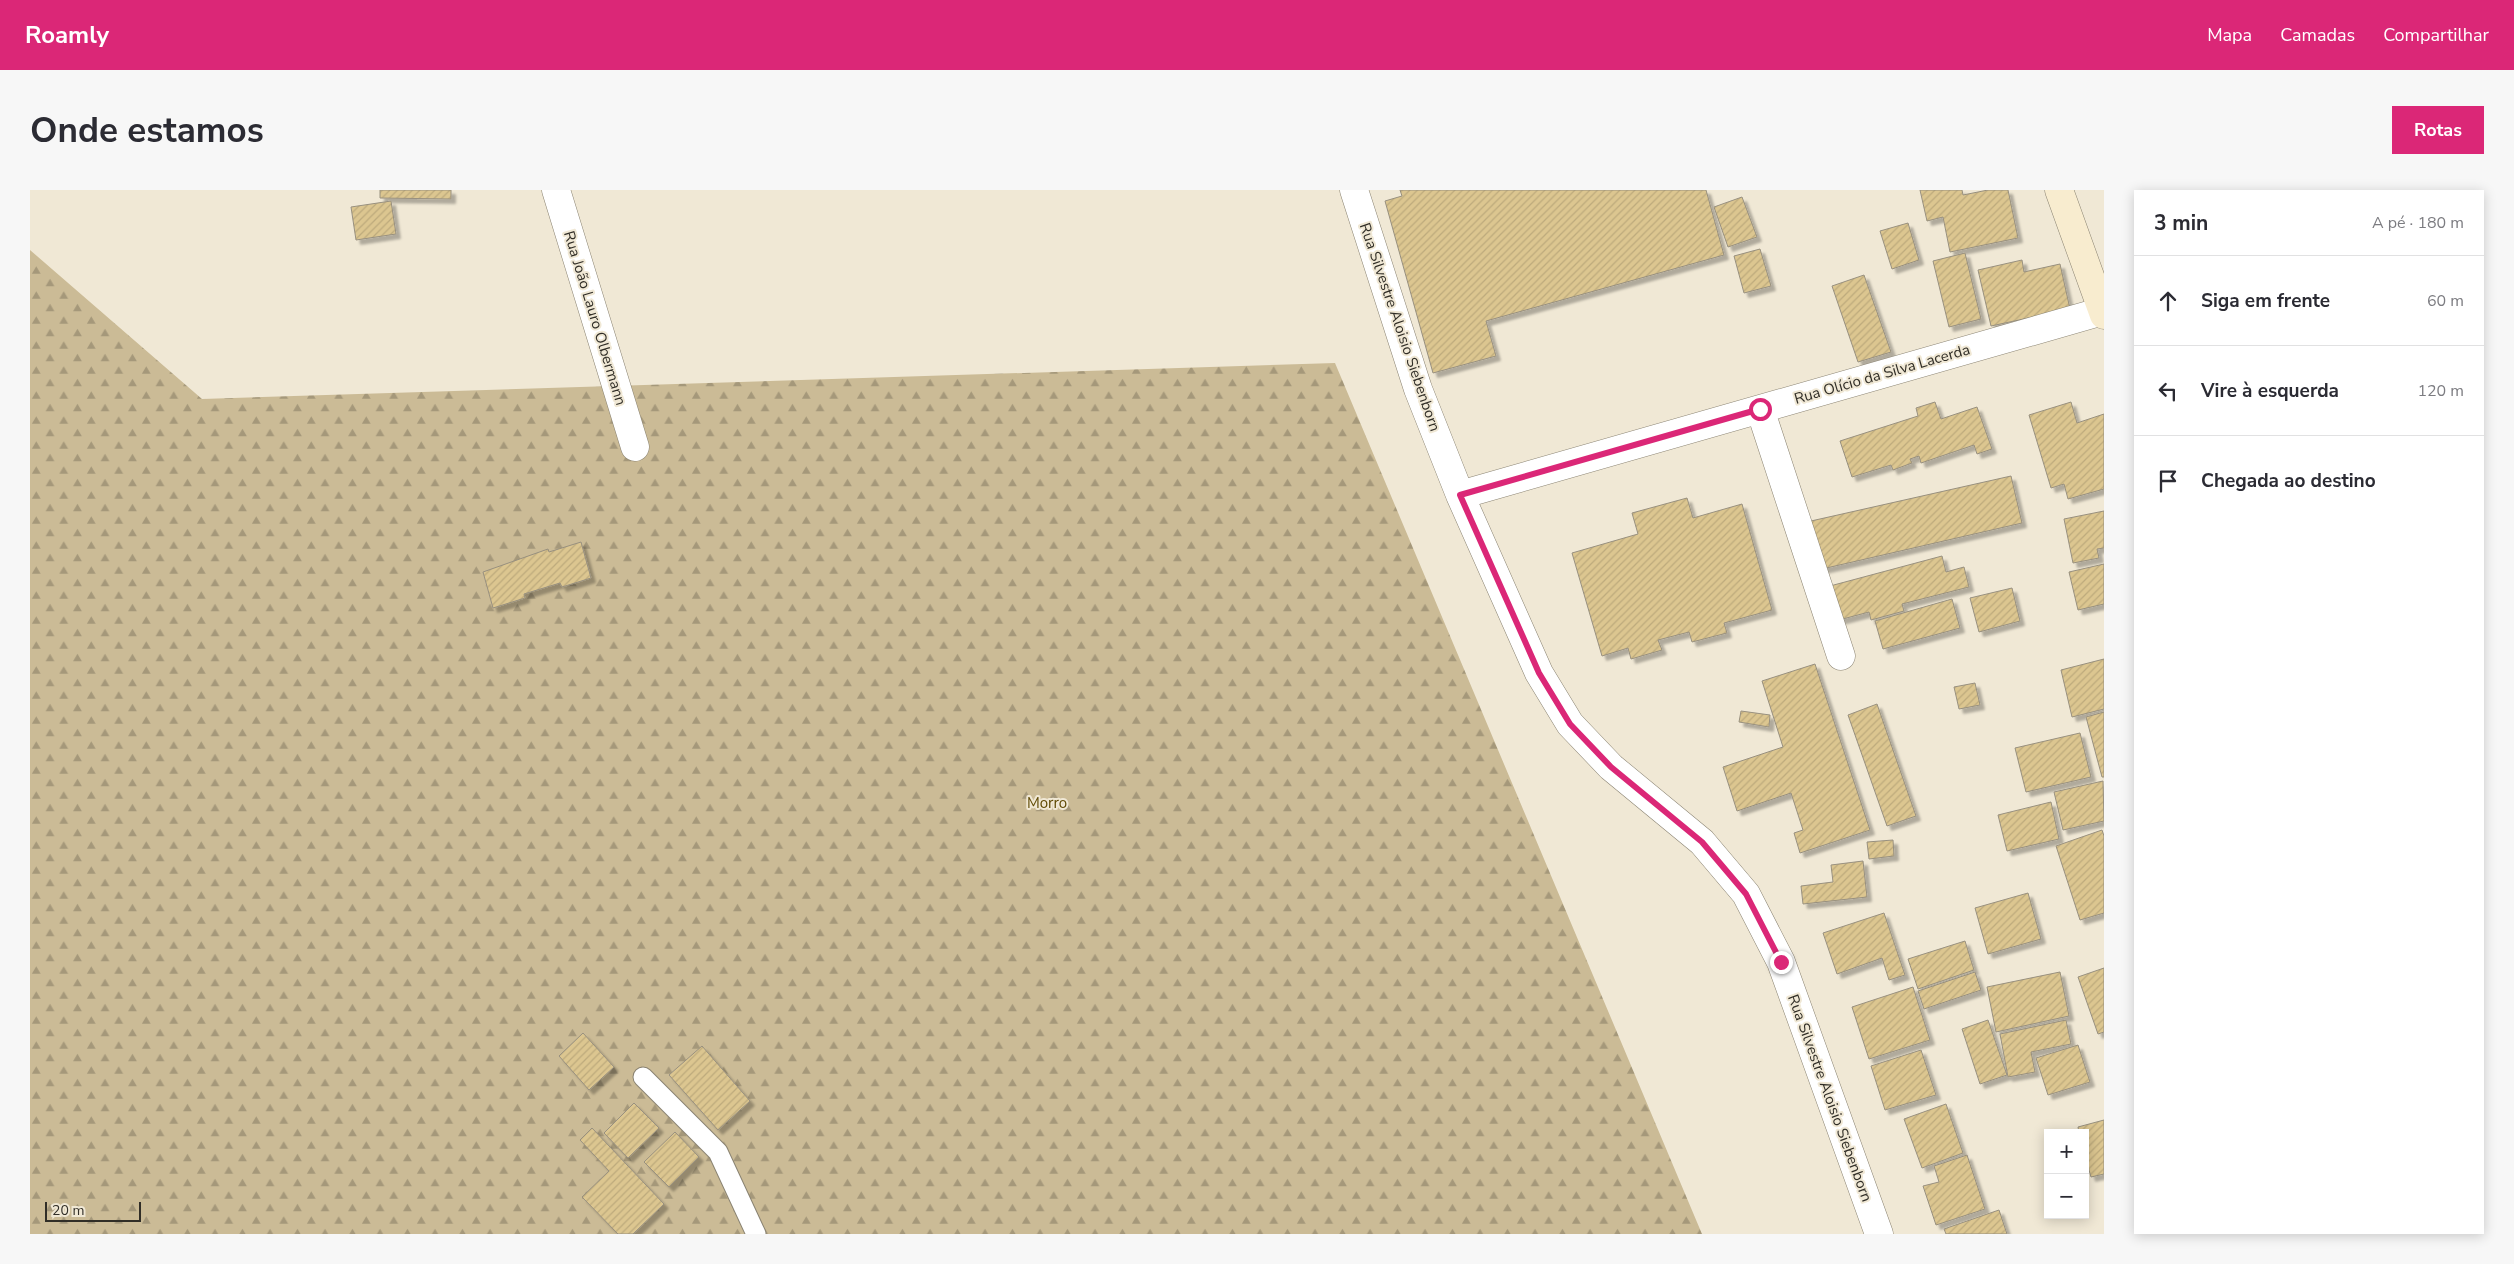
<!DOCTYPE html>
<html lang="pt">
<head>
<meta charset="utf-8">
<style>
  :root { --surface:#fff; --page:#f7f7f7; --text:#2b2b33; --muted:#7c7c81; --line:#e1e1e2; --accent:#db2777 }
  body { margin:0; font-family:"Nunito Sans",sans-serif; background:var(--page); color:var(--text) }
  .controls { position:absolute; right:15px; bottom:15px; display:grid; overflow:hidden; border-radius:0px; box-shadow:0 2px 12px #0003 }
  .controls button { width:45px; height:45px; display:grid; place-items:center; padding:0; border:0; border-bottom:1px solid var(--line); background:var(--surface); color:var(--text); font:25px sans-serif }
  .scale { position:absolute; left:15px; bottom:12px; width:96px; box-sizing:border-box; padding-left:5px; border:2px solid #312e27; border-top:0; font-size:14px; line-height:18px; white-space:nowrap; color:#312e27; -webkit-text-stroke:4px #f0e8d5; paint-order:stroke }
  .stop { position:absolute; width:15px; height:15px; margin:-11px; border:4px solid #db2777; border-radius:50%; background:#fff }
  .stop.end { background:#db2777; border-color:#fff; box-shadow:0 1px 5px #0008 }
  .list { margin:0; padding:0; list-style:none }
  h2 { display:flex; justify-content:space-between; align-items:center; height:65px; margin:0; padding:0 20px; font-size:21px }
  h2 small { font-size:16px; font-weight:400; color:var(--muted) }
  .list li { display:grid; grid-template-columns:32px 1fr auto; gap:15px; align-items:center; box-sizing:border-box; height:90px; padding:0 20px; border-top:1px solid var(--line) }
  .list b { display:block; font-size:19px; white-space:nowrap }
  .list em { font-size:16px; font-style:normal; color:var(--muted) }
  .icon { flex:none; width:28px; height:28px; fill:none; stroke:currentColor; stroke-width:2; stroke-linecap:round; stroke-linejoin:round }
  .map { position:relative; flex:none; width:2074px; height:1044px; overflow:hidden; border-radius:0px }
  header { display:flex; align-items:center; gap:30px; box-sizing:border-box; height:70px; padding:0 25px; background:var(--accent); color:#fff }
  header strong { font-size:24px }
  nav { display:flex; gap:28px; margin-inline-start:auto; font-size:18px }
  .intro { display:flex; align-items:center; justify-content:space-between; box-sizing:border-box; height:120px; padding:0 30px }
  h1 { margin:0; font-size:35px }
  .button { padding:12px 22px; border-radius:0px; background:var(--accent); color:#fff; font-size:18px; font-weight:700 }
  main { display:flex; gap:30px; padding:0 30px }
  aside { flex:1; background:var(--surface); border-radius:0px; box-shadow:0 2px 12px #0003 }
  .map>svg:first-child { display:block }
  .forest { fill:url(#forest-firs) }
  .building { fill:url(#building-hatch); stroke:#98907f; filter:url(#shadow) }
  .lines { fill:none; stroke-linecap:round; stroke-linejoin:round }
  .lane-casing { stroke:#8a8372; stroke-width:21 }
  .street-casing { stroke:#8a8372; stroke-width:29 }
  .secondary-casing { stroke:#8a8372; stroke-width:29 }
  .lane { stroke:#fff; stroke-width:19 }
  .street { stroke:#fff; stroke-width:28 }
  .secondary { stroke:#f8eccf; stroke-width:28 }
  .route { stroke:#db2777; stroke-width:6 }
  .labels { text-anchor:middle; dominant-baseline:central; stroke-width:4; stroke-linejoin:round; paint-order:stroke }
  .street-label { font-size:15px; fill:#312e27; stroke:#f0e8d5 }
  .park-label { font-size:15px; fill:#5f4903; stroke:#f0e8d5 }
</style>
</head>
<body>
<header>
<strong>Roamly</strong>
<nav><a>Mapa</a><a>Camadas</a><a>Compartilhar</a></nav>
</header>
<div class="intro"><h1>Onde estamos</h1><a class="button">Rotas</a></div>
<main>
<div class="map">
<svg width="2074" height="1044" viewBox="0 0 2074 1044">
  <defs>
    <pattern id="forest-firs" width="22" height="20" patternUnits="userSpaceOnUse" patternTransform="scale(1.25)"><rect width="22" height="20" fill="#cbbb96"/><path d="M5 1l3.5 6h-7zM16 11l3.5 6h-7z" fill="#a5987a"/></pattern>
    <pattern id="building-hatch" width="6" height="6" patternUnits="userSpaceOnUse" patternTransform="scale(1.25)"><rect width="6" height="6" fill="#dcc690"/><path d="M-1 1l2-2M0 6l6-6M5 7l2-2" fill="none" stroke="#bdaa7c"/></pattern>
    <filter id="shadow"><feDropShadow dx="4.5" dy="4.5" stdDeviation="1" flood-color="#0004"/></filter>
  </defs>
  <rect width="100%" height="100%" fill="#f0e8d5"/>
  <path class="forest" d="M0,60l172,149 1133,-36 367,871h-1672z"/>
  <path class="building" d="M350,0h71v9l-71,-1z
    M1370,0h306l18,65 -238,66 10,35 -63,17 -48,-172 17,-5z
    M1890,0h42l1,5 25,-5h20l10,48 -68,14 -7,-35 -16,4z
    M1712,7l15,40 -29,10 -14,-40z
    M361,11l5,33 -40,6 -5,-33z
    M1878,33l11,37 -27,9 -12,-38z
    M1730,59l11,37 -27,7 -10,-37z
    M1935,63l16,66 -32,8 -16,-66z
    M1992,70l2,12 36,-8 10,45 -79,17 -13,-56z
    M1834,85l27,77 -33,10 -26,-76z
    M1905,212l6,17 36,-12 15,42 -15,5 -3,-9 -53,18 -2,-7 -9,3 2,4 -19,7 -2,-5 -39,12 -12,-36 78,-25 -2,-8z
    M2041,212l6,21 27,-9v75l-36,10 -4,-15 -13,4 -22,-73z
    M1981,286l11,47 -200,46 -11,-48z
    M1657,308l6,20 49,-14 30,106 -48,13 3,10 -35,9 -3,-10 -31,8 4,10 -31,9 -3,-11 -26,8 -30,-103 66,-19 -6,-21z
    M2074,321v37l-7,1 2,9 -26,5 -9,-44z
    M551,352l10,36 -29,9 -2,-4 -36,11 1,4 -32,10 -10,-36 65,-23 1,3z
    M1912,366l4,16 18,-5 5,20 -67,17 2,7 -33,9 -2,-8 -30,8 -9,-34z
    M2074,374v40l-26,6 -9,-38z
    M1982,398l8,33 -41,11 -9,-34z
    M1922,409l8,29 -77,21 -8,-28z
    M2074,469v50l-32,8 -11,-47z
    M1785,474l55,166 -70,23 -6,-20 9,-3 -12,-37 -54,18 -14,-44 60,-20 -21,-66z
    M1945,493l5,22 -21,4 -5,-22z
    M1847,514l39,112 -29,10 -39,-111z
    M1711,521l29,4 -1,12 -30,-5z
    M2074,522v65h-2l-16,-60z
    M2050,543l11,44 -65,15 -11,-44z
    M2073,591l1,40 -41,9 -9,-38z
    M2021,612l8,37 -52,12 -9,-36z
    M2072,640l2,6v77l-24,7 -24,-74z
    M1863,650l1,16 -25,3 -2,-17z
    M1833,671l4,36 -64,7 -2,-18 32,-4 -2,-17z
    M1998,703l13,46 -53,15 -13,-46z
    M1854,723l21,62 -16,5 -7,-22 -45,16 -14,-41z
    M1935,751l9,29 -56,19 -10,-30z
    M2074,778v64l-6,2 -20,-57z
    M1945,782l6,18 -57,19 -6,-18z
    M2030,782l9,44 -73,16 -9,-45z
    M1883,797l17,53 -61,19 -17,-52z
    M1958,830l19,55 -27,9 -18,-55z
    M2036,830l5,24 -40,8 4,20 -27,5 -8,-43z
    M553,843l31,34 -25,23 -30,-34z
    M2048,855l12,37 -42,13 -12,-37z
    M672,856l48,55 -32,29 -49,-55z
    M1891,860l15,45 -51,15 -14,-44z
    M604,913l25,25 -31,30 -24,-25z
    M1916,914l17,49 -41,15 -18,-49z
    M2074,930v54l-13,3 -6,-21v-23h-6l-1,-6z
    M562,938l72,76 -31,30h-15l-36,-37 27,-26 -29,-31z
    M645,942l24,25 -30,30 -25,-25z
    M1937,965l18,54 -49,16 -13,-39 16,-4 -5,-16z
    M1969,1020l8,24h-61l-2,-5z"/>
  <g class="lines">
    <defs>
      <path id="lane" d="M613,887l75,75 38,82"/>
      <path id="street" d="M526,0l79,257
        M1324,0l64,199 42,106 79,178 31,51 41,43 91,75 44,52 35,68 98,272
        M1730,219l81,247
        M1430,305l643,-184"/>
      <path id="secondary" d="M2029,0l45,125"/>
    </defs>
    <use href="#lane" class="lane-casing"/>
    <use href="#street" class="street-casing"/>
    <use href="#secondary" class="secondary-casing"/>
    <use href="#lane" class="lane"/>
    <use href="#street" class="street"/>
    <use href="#secondary" class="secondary"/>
  </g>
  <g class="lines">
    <path class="route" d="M1730,219l-300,86 79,178 31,51 41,43 91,75 44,52 35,68"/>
  </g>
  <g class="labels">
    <g class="street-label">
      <text transform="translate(565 128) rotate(73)">Rua João Lauro Olbermann</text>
      <text transform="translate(1370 137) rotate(71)">Rua Silvestre Aloisio Siebenborn</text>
      <text transform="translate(1852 184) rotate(-16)">Rua Olício da Silva Lacerda</text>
      <text transform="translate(1800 908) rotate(70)">Rua Silvestre Aloisio Siebenborn</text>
    </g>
    <g class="park-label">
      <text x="1017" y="613">Morro</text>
    </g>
  </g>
</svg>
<div class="controls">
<button>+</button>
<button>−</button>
</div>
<div class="scale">20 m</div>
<div class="stop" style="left:1730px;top:219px"></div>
<div class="stop end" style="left:1751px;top:772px"></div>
</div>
<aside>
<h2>3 min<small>A pé · 180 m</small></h2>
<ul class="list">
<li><svg class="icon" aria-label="ahead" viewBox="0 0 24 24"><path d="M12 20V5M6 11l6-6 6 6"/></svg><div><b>Siga em frente</b></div><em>60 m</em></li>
<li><svg class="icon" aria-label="left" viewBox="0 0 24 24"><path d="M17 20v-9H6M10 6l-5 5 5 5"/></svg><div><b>Vire à esquerda</b></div><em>120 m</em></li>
<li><svg class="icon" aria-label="arrive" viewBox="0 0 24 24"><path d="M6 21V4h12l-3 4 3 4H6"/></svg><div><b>Chegada ao destino</b></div></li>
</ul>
</aside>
</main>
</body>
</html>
